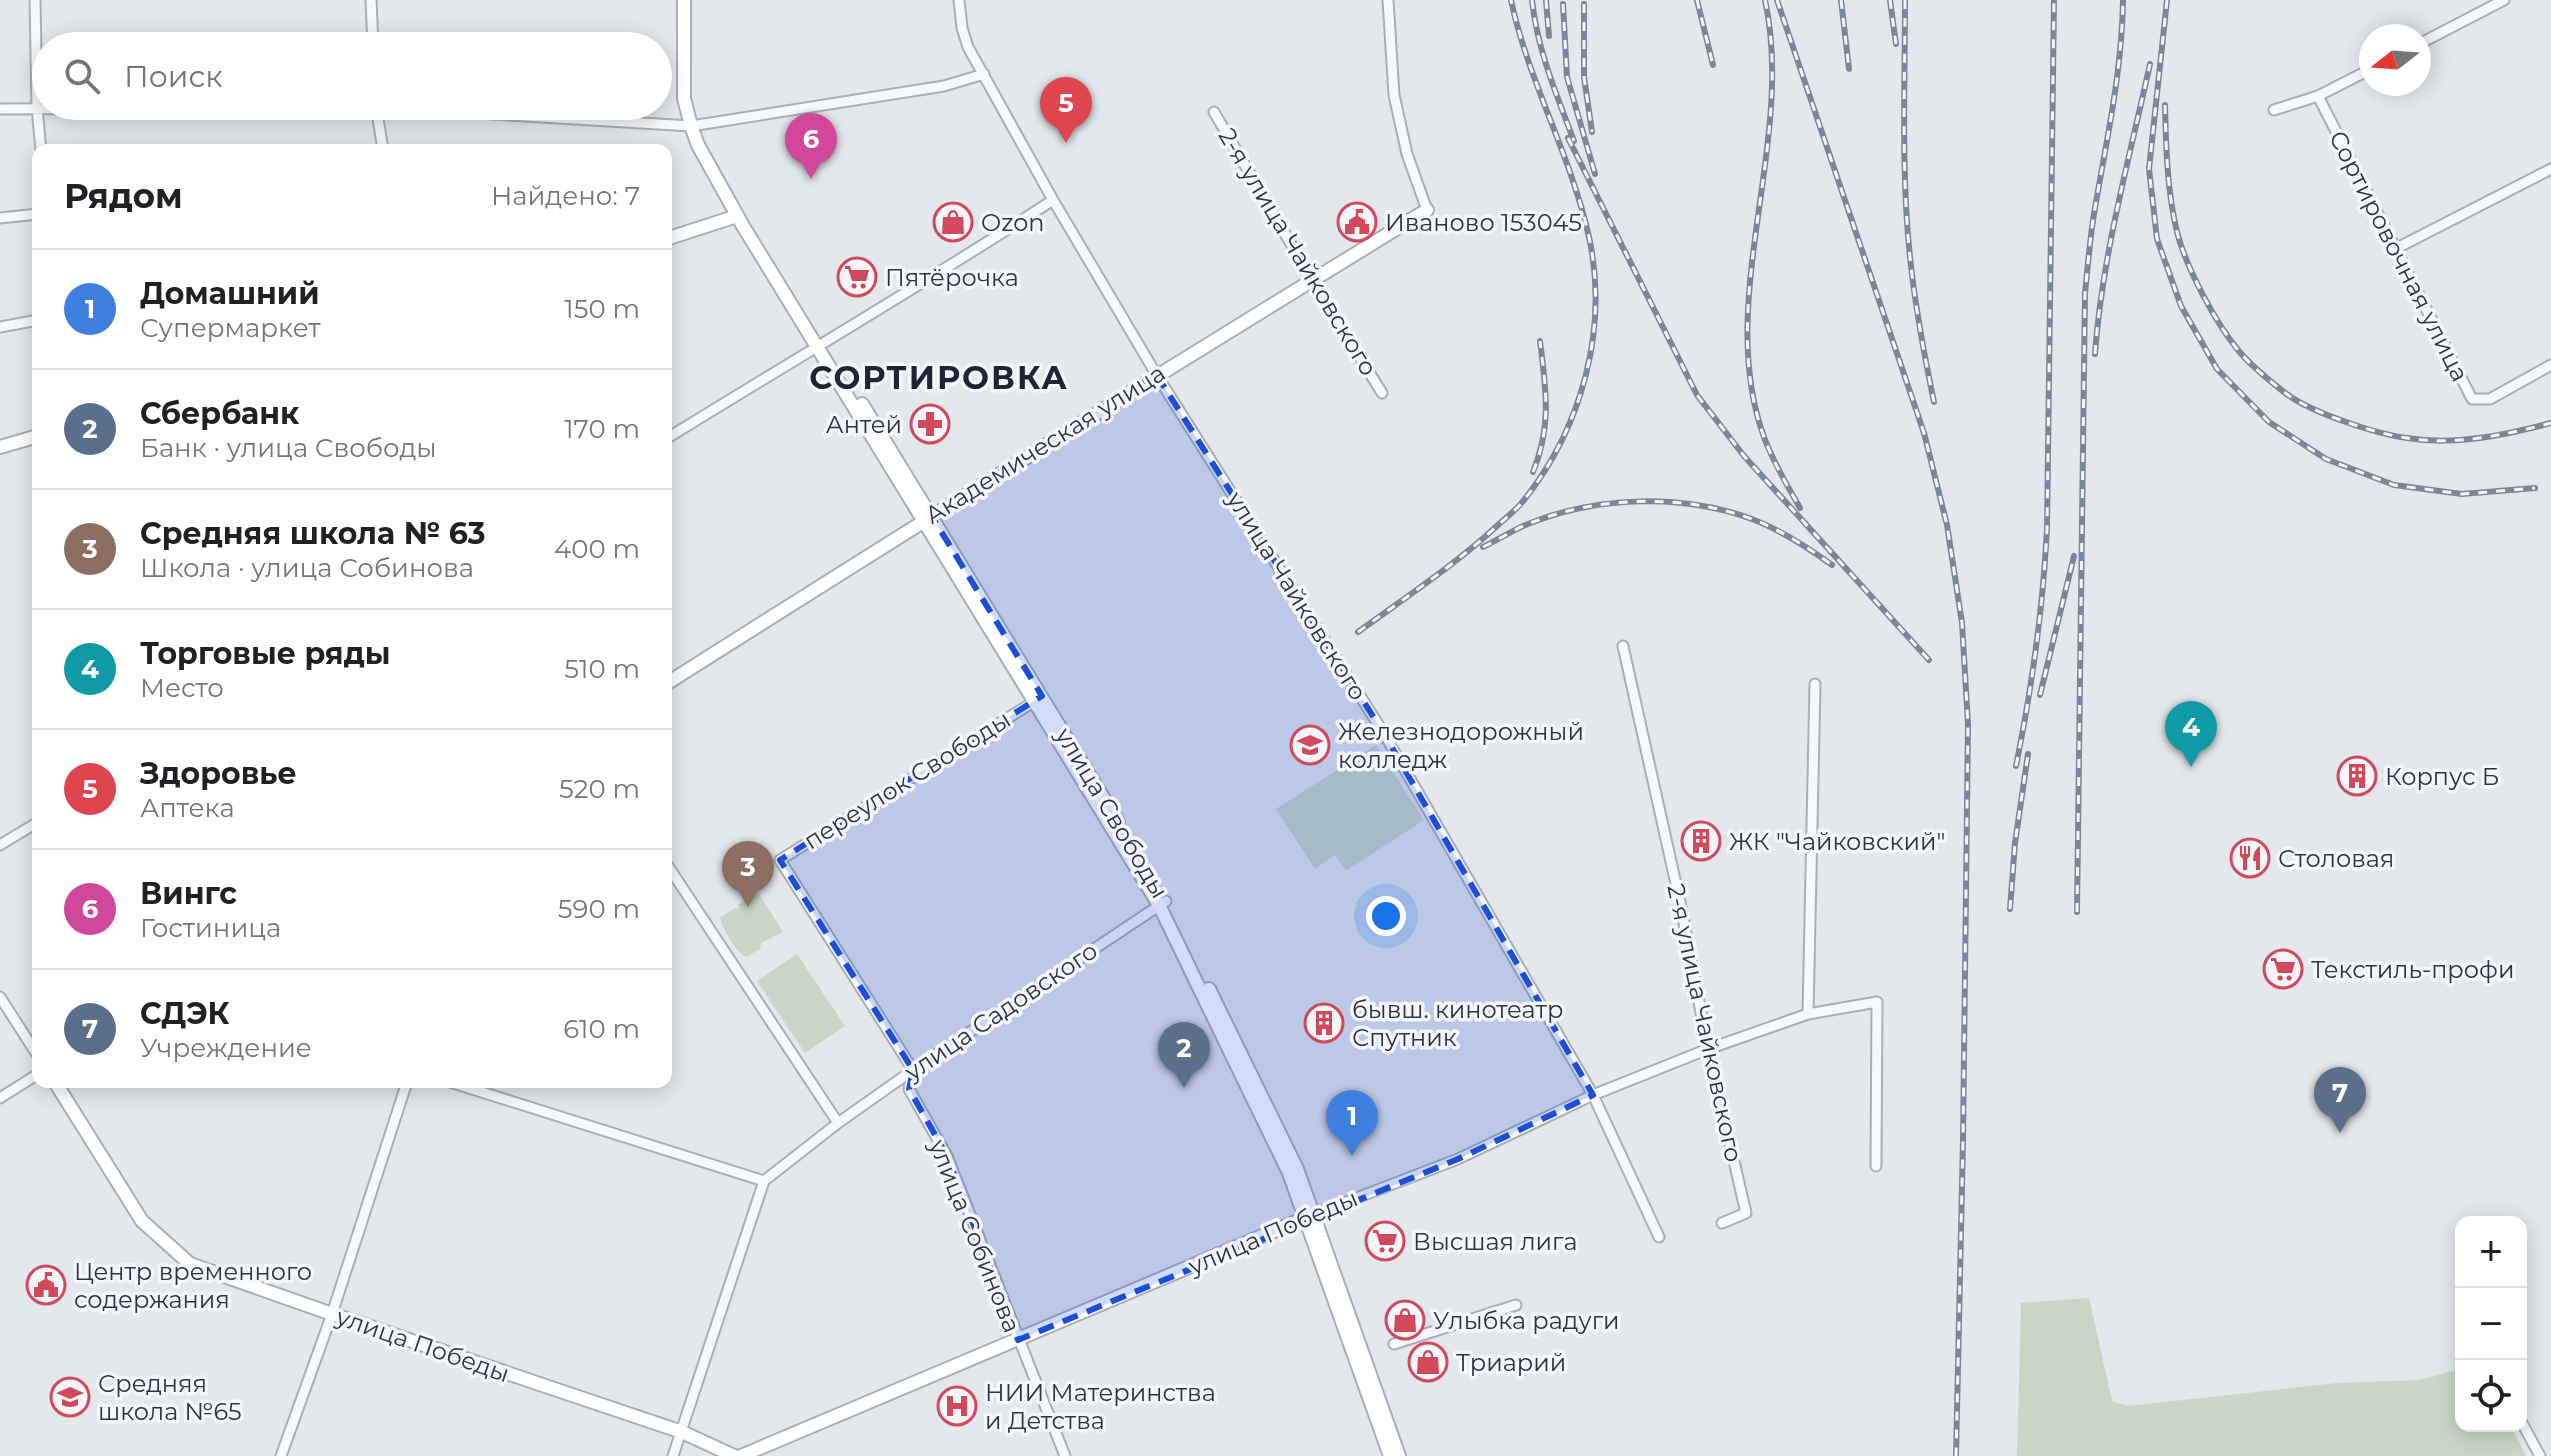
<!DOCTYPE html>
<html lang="ru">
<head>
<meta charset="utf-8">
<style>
  :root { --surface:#fff; --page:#f6f6f6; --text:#202124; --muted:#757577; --line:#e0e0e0; --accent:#d1495b }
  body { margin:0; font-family:Montserrat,sans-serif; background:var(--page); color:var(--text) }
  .controls { position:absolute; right:24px; bottom:24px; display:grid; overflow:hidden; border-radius:16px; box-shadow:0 4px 20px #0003 }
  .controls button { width:72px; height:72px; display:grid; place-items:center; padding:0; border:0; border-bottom:2px solid var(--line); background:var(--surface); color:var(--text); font:40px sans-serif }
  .compass { position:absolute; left:2359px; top:24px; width:72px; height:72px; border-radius:50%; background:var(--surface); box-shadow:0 4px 20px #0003; rotate:253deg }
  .you { position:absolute; left:1386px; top:916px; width:28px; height:28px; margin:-20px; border:6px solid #fff; border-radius:50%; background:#1a73e8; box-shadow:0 0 0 12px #1a73e833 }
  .badge { display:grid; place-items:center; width:52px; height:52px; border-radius:50%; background:var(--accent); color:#fff; font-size:26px; font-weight:700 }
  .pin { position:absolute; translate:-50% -66px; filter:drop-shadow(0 2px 4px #0008) }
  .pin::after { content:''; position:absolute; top:42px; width:28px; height:24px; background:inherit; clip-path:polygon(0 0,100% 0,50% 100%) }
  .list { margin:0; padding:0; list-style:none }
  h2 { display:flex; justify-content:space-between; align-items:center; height:104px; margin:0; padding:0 32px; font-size:34px }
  h2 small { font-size:26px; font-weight:400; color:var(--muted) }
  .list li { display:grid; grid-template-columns:52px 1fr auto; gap:24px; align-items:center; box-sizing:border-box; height:120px; padding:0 32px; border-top:2px solid var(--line) }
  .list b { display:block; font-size:30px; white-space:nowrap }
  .list p { margin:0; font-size:26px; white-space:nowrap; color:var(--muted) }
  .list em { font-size:26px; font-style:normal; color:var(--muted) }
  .icon { flex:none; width:44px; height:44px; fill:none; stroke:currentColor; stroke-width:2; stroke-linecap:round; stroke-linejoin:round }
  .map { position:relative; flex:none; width:2551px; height:1456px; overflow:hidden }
  .search { position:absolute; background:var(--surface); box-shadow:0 4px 20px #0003; left:32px; top:32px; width:640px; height:88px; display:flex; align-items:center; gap:20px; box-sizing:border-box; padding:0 28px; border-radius:44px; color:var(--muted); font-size:30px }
  .panel { position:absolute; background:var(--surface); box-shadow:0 4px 20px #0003; left:32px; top:144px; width:640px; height:944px; border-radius:16px }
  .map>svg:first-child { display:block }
  .green { fill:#c9d6c5 }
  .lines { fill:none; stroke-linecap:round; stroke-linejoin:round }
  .street-casing { stroke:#a9aeb7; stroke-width:13 }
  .secondary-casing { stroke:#a9aeb7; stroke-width:16 }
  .street { stroke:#f7f8fa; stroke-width:9 }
  .secondary { stroke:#fff; stroke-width:12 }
  .rail-casing { stroke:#7d8696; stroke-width:6 }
  .rail { stroke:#f4f6f9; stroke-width:3; stroke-dasharray:9; stroke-linecap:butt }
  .marked { fill:#1d4ed8; fill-opacity:0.2; stroke:#1d4ed8; stroke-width:6; stroke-dasharray:16 10; stroke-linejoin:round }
  .labels { text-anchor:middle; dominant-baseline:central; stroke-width:7; stroke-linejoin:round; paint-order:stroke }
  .poi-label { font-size:24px; fill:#2b3445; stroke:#f4f6f9; text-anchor:start }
  .street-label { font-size:24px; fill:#2b3445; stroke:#f4f6f9 }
  .district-label { font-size:32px; font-weight:bold; letter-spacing:2px; fill:#1d2536; stroke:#f4f6f9 }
</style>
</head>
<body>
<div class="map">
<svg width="2551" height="1456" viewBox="0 0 2551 1456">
  <rect width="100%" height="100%" fill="#e4e7ec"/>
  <path class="green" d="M1376,745l48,75 -78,51 -11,-16 -20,14 -39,-60z
    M758,892l25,40 -22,11 -1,6 -14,8c-11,-6 -23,-27 -26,-39l15,-10 5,1 -2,-4z
    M797,954l48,72 -40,27 -48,-72z
    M2089,1298l23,103 16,5 209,-23 81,-3 43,-11v57h50l15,30h-509l4,-153z"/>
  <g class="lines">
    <defs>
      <path id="street" d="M35,0l2,108 4,42
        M371,0l2,46
        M959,0l3,28 6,19 85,153 103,174 227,358 210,363 66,142
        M1388,0l6,95 13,59 20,56
        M2419,44l85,-44
        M2318,96l154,303h18l61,-34
        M376,106l7,44
        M0,109l376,-2 315,19 253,-40 40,-12
        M2274,110l44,-14 53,-27
        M1214,112l98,168 70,113
        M0,218l38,-4
        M2397,248l154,-79
        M0,327l38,-7
        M666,439c129,-80 260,-156 387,-239
        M1623,646l57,256 28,147 38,164 -24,10
        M1035,701l-255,159 133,210 -4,19 38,67 118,300
        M0,845l38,-23
        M666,863l172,260
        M0,997l38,59
        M1808,1014l7,-330
        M450,1082l314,99
        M0,1098l38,-24
        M1315,1214l143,-55 135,-64 115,-46 100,-35 69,-12 -1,164
        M1394,1344l122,-39
        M2521,1421l19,35
        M281,1456l51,-142 75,-232
        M673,1456l91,-275 74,-58 75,-53 253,-169"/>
      <path id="secondary" d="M684,0v98l7,28 7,19 45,81 416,679 130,268 101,283
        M666,239l71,-23
        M862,404l256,418
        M0,447l38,-11
        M666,684c252,-160 506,-318 761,-474
        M1209,989l88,180 102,287
        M55,1082l87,139 48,43 142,50 350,118 52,24
        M741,1456l571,-241"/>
    </defs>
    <use href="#street" class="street-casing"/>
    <use href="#secondary" class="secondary-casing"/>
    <use href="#street" class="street"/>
    <use href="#secondary" class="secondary"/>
    <defs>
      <path id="rail" d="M1532,0c5,49 25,96 42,141
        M1546,0l3,36
        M1697,0l16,65
        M1765,0c31,142 -51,301 -1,437 9,25 23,48 36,71
        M1777,0l147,433 23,92 15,98 6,101 -5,416 -7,316
        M1841,0l8,69
        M1890,0l6,44
        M1905,0c0,85 -4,172 5,257 5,49 14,97 24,145
        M2167,0l-18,169 8,70 24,67 36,63 52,53 57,37 68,26 68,9 73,-6
        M1563,4l4,73 28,97
        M1584,4v73l8,55
        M2165,105c1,43 2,85 12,127 9,35 38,90 61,118 13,16 33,32 50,45 25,18 88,39 119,43 48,8 98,-3 144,-15
        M1568,138l129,257 47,61 185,204
        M2095,354c7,-98 34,-194 55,-290
        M1533,472c19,-47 13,-82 7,-131
        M1483,547c17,-8 33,-19 50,-25 67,-26 151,-28 219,-3 29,11 55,28 80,46
        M1358,632c48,-35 97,-67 140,-107 9,-8 19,-16 26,-25 58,-73 85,-172 65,-263 -18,-82 -61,-156 -78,-237
        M2040,695l34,-139
        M2016,766c16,-79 27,-157 31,-237l7,-529
        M2010,909l5,-66 13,-89
        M2077,912l8,-619c3,-28 5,-57 10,-85 12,-70 27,-137 28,-208"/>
    </defs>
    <use href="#rail" class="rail-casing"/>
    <use href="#rail" class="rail"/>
  </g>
  <path class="marked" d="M1156,374l227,358 210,363 -135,64 -440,181 -71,-184 -38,-67 4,-19 -133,-210 262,-164 -111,-181z"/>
  <defs>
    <symbol id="shop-ring" viewBox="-11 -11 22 22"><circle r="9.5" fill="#f4f6f9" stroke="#d1495b" stroke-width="1.5"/><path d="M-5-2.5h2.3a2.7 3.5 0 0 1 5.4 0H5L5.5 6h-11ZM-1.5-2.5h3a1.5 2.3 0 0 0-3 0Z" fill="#d1495b"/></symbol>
    <symbol id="civic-ring" viewBox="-11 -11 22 22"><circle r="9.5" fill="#f4f6f9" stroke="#d1495b" stroke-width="1.5"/><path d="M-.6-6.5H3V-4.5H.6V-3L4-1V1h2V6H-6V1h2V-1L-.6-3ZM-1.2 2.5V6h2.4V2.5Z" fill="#d1495b"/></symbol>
    <symbol id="supermarket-ring" viewBox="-11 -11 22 22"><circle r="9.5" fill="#f4f6f9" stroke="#d1495b" stroke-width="1.5"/><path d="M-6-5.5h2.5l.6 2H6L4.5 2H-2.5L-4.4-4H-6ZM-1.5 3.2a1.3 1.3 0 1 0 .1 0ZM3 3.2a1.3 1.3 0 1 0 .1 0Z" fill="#d1495b"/></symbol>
    <symbol id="pharmacy-ring" viewBox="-11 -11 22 22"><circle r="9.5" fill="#f4f6f9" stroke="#d1495b" stroke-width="1.5"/><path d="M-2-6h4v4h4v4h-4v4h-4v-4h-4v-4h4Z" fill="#d1495b"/></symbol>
    <symbol id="university-ring" viewBox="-11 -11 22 22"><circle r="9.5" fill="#f4f6f9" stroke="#d1495b" stroke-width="1.5"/><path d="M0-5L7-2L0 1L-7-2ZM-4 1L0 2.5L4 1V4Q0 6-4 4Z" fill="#d1495b"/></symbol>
    <symbol id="building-ring" viewBox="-11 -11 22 22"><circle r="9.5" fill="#f4f6f9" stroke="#d1495b" stroke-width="1.5"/><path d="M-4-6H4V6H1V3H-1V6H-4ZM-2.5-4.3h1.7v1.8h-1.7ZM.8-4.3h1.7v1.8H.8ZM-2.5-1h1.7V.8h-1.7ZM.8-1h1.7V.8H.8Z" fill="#d1495b"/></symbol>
    <symbol id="restaurant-ring" viewBox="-11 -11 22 22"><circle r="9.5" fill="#f4f6f9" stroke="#d1495b" stroke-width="1.5"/><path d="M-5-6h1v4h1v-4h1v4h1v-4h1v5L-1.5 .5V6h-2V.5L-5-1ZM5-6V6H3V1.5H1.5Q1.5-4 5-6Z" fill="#d1495b"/></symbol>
    <symbol id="school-ring" viewBox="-11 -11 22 22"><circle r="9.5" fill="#f4f6f9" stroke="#d1495b" stroke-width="1.5"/><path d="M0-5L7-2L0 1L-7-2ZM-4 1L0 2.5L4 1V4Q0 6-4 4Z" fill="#d1495b"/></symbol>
    <symbol id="hospital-ring" viewBox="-11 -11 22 22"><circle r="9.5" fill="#f4f6f9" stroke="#d1495b" stroke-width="1.5"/><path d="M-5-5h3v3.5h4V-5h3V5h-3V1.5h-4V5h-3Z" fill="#d1495b"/></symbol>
  </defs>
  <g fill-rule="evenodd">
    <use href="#shop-ring" x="931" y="200" width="44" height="44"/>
    <use href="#civic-ring" x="1335" y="200" width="44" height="44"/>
    <use href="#supermarket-ring" x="835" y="255" width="44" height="44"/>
    <use href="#pharmacy-ring" x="908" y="402" width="44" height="44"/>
    <use href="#university-ring" x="1288" y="723" width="44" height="44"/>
    <use href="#building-ring" x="2335" y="754" width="44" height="44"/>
    <use href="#building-ring" x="1679" y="819" width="44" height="44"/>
    <use href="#restaurant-ring" x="2228" y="836" width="44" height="44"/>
    <use href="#supermarket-ring" x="2261" y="947" width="44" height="44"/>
    <use href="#building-ring" x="1302" y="1001" width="44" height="44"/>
    <use href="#supermarket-ring" x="1363" y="1219" width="44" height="44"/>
    <use href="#civic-ring" x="24" y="1263" width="44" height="44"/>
    <use href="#shop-ring" x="1383" y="1298" width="44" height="44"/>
    <use href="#shop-ring" x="1406" y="1340" width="44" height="44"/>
    <use href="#school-ring" x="48" y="1375" width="44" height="44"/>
    <use href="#hospital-ring" x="935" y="1384" width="44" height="44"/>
  </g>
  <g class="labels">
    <g class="poi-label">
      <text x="981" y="222">Ozon</text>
      <text x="1385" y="222">Иваново 153045</text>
      <text x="885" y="277">Пятёрочка</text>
      <text x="902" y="424" text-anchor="end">Антей</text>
      <text x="1338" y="731">Железнодорожный<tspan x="1338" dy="28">колледж</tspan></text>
      <text x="2385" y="776">Корпус Б</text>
      <text x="1729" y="841">ЖК "Чайковский"</text>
      <text x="2278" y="858">Столовая</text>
      <text x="2311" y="969">Текстиль-профи</text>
      <text x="1352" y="1009">бывш. кинотеатр<tspan x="1352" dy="28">Спутник</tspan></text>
      <text x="1413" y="1241">Высшая лига</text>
      <text x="74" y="1271">Центр временного<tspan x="74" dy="28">содержания</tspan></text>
      <text x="1433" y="1320">Улыбка радуги</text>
      <text x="1456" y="1362">Триарий</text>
      <text x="98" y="1383">Средняя<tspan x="98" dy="28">школа №65</tspan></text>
      <text x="985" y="1392">НИИ Материнства<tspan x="985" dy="28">и Детства</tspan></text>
    </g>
    <g class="street-label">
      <text transform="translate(1298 252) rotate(59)">2-я улица Чайковского</text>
      <text transform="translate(2399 256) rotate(63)">Сортировочная улица</text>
      <text transform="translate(1045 444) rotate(-32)">Академическая улица</text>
      <text transform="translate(1297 596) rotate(58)">улица Чайковского</text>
      <text transform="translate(907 780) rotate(-32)">переулок Свободы</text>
      <text transform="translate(1112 813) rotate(59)">улица Свободы</text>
      <text transform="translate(1001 1011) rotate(-34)">улица Садовского</text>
      <text transform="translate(1705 1023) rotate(78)">2-я улица Чайковского</text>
      <text transform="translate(1273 1232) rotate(-23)">улица Победы</text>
      <text transform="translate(975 1236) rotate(68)">улица Собинова</text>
      <text transform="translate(423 1345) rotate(19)">улица Победы</text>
    </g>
    <g class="district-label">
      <text x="939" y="377">СОРТИРОВКА</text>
    </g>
  </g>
</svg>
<div class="controls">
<button>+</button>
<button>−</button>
<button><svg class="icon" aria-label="locate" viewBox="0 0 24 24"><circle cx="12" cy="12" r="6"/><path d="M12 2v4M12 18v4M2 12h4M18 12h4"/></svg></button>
</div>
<svg class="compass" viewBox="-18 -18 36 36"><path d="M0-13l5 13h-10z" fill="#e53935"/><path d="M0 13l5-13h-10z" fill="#757577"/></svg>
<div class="you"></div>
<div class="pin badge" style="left:1352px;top:1156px;background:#3f7fe0">1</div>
<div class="pin badge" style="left:1184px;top:1088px;background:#5c6f8a">2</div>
<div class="pin badge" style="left:748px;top:907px;background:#8d6e63">3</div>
<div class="pin badge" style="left:2191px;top:767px;background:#0f9aa8">4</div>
<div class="pin badge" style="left:1066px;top:143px;background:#e0444e">5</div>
<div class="pin badge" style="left:811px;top:179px;background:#d1479c">6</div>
<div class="pin badge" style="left:2340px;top:1133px;background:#5c6f8a">7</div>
<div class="search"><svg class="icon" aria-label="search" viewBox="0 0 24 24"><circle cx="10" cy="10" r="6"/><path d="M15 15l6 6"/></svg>Поиск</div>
<section class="panel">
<h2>Рядом<small>Найдено: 7</small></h2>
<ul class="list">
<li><span class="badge" style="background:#3f7fe0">1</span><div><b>Домашний</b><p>Супермаркет</p></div><em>150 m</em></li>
<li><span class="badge" style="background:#5c6f8a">2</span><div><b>Сбербанк</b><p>Банк · улица Свободы</p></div><em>170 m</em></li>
<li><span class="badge" style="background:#8d6e63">3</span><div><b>Средняя школа № 63</b><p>Школа · улица Собинова</p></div><em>400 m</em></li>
<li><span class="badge" style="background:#0f9aa8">4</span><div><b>Торговые ряды</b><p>Место</p></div><em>510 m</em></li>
<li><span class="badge" style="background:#e0444e">5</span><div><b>Здоровье</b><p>Аптека</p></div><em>520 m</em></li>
<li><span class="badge" style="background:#d1479c">6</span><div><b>Вингс</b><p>Гостиница</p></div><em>590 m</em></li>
<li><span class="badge" style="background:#5c6f8a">7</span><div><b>СДЭК</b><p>Учреждение</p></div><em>610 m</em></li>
</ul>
</section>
</div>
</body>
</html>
